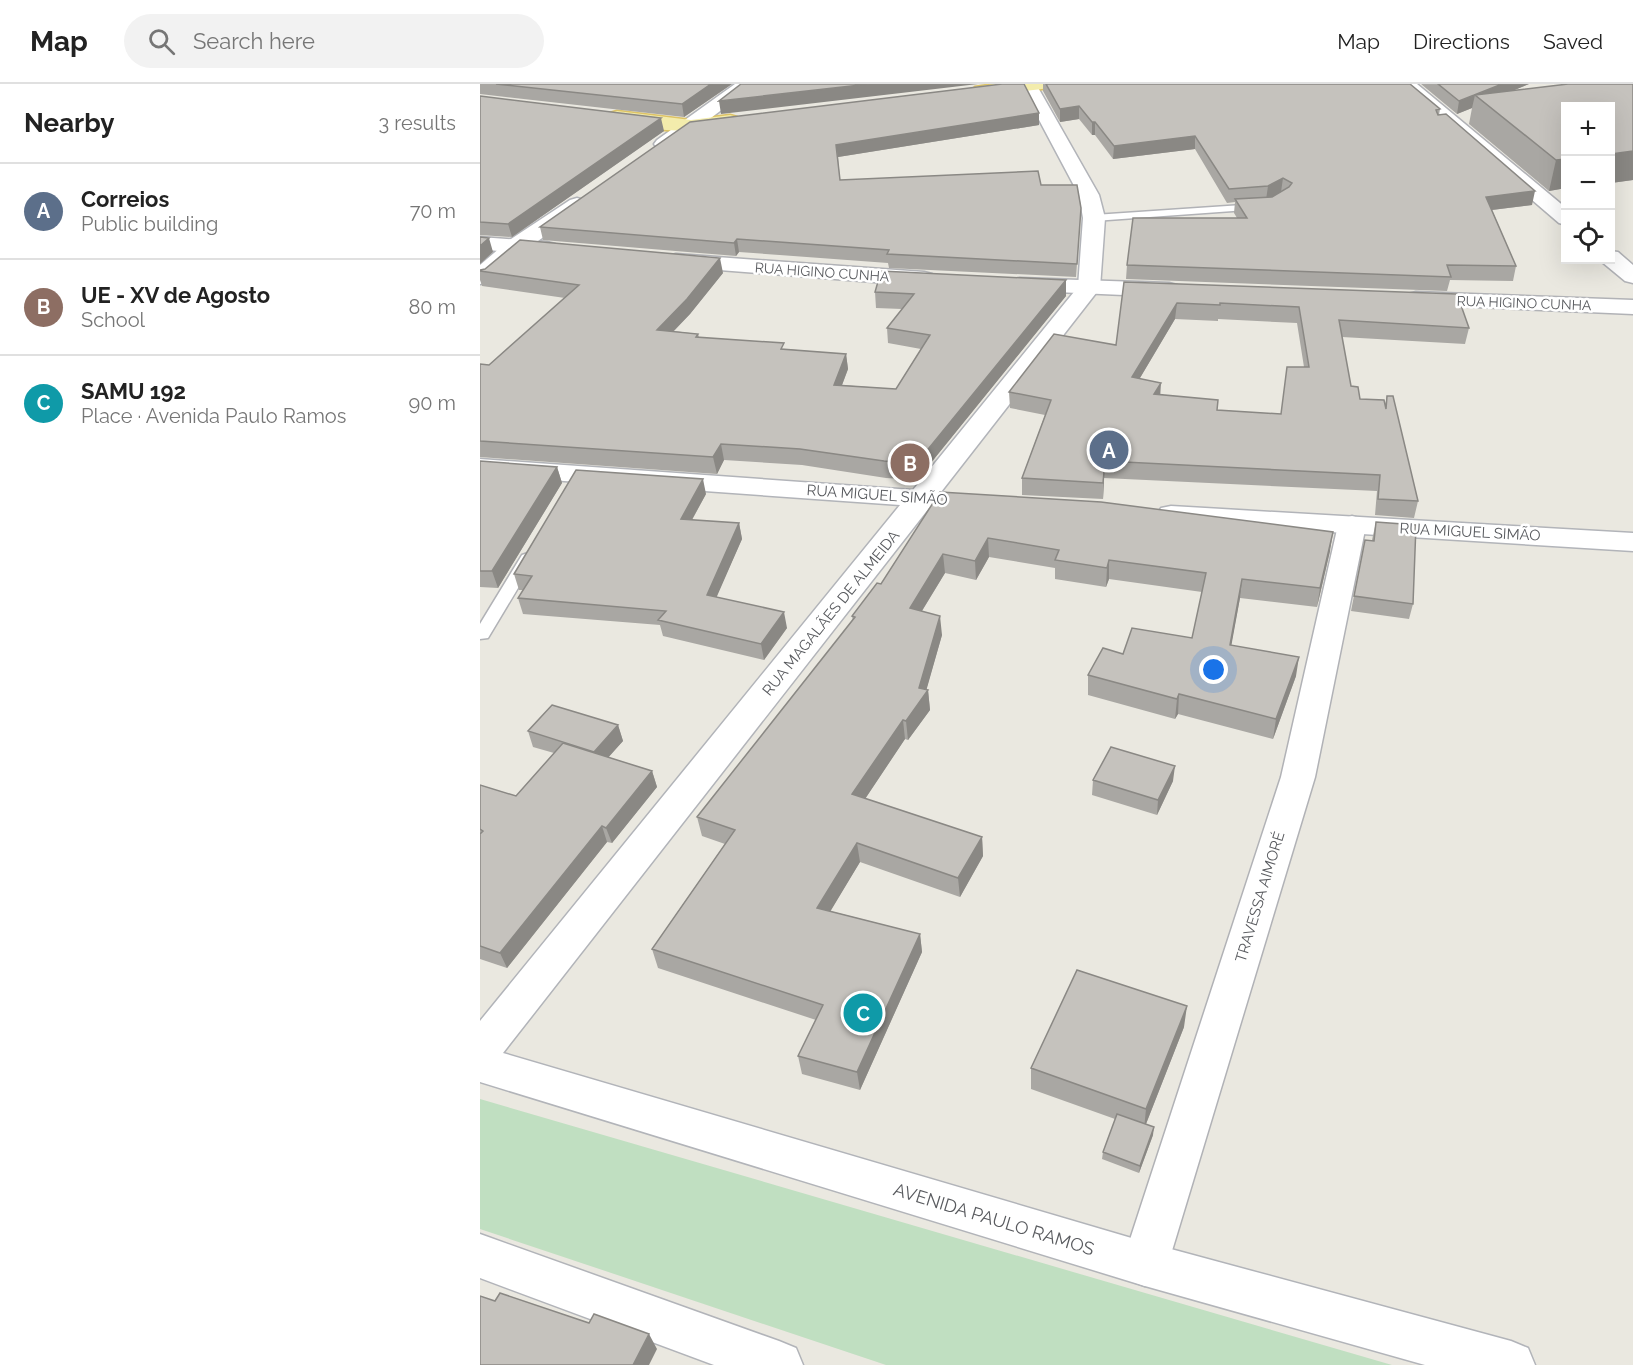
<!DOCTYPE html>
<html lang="en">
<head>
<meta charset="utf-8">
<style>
  :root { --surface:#fff; --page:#f2f2f2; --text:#222; --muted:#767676; --line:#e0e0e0; --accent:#d15340 }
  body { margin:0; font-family:Raleway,sans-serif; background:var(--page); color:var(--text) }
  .controls { position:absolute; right:18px; top:18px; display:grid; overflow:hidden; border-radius:0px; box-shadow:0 6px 24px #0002 }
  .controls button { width:54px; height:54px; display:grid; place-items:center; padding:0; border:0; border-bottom:2px solid var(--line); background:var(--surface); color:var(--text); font:30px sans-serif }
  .you { position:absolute; left:734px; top:586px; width:21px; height:21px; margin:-15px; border:4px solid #fff; border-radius:50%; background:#1a73e8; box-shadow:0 0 0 9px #1a73e833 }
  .badge { display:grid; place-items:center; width:39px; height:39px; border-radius:50%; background:var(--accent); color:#fff; font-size:20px; font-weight:700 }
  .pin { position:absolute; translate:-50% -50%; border:3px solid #fff; box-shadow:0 2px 6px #0006 }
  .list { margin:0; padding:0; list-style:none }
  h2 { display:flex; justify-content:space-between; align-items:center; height:78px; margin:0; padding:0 24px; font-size:26px }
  h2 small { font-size:20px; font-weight:400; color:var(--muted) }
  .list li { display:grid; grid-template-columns:39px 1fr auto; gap:18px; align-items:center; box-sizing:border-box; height:96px; padding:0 24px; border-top:2px solid var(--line) }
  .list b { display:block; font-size:22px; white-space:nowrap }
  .list p { margin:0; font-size:20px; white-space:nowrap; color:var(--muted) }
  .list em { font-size:20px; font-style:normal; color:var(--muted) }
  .icon { flex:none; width:33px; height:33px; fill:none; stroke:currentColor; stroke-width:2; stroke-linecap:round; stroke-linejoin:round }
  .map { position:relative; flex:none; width:1153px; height:1281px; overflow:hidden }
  header { display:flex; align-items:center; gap:36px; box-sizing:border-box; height:84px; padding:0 30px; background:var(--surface); border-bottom:2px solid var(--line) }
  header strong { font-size:28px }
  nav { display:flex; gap:33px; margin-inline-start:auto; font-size:21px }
  .search { width:420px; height:54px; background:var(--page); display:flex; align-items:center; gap:15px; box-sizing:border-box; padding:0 21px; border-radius:33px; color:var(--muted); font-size:22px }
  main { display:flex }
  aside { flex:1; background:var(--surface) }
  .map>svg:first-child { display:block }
  .green { fill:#c0dfc1 }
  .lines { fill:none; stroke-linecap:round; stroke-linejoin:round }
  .lane-casing { stroke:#b1b2b6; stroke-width:3 }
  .street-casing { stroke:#b1b2b6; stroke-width:3 }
  .secondary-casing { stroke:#b2b4b9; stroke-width:3 }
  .primary-casing { stroke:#ddc366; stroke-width:3 }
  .lane { fill:#fff; fill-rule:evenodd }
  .street { fill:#fff; fill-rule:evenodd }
  .secondary { fill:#fff; fill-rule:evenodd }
  .primary { fill:#f3ecac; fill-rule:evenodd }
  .wall { fill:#a9a7a3; fill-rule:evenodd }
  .shaded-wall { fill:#8a8884 }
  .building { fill:#c5c2bd; stroke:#8a8884; stroke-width:1.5; fill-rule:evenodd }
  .labels { text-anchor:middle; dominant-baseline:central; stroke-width:5; stroke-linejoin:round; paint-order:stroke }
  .far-street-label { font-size:14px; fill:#595b5f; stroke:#fff }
  .street-label { font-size:15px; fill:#595b5f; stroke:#fff }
  .near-street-label { font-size:18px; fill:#595b5f; stroke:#fff }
</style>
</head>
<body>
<header>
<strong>Map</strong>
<div class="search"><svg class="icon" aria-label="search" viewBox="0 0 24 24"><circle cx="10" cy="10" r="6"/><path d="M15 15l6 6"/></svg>Search here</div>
<nav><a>Map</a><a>Directions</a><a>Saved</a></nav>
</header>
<main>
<aside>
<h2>Nearby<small>3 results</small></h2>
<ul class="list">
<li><span class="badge" style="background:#5c6f8a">A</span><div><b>Correios</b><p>Public building</p></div><em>70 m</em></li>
<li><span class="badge" style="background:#8d6e63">B</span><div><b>UE - XV de Agosto</b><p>School</p></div><em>80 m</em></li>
<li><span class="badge" style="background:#0f9aa8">C</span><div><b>SAMU 192</b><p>Place · Avenida Paulo Ramos</p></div><em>90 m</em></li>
</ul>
</aside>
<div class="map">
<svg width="1153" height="1281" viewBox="0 0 1153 1281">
  <rect width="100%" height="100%" fill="#eae8e0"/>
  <path class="green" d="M0,1015l912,266h-506l-406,-136z"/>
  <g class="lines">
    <defs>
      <path id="lane" d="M777,120l6,3 -2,2 -167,12 -6,-3 6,-3z
        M48,469l8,5 -48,80 -8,1v-15l42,-69z"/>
      <path id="street" d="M917,0h20l149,124v17l-7,-2z
        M0,153l67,5 8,2 3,5 -3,5 -8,2 -67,-7z
        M1130,167l8,1 15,13v18l-8,-2 -23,-19 -1,-2h9z
        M196,170l248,18 8,2 3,5 -3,5 -8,2 -256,-20 -3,-5 3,-5z
        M540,194l149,5 8,2 3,5 -3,5 -8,2 -157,-7 -3,-5 3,-5z
        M936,208l217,8v14l-225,-10 -3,-5 3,-5z
        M872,432l10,3 4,6 -51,252 -147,487 -7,16 -16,6 -16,-6 -7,-16 159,-487 57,-252 4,-6z"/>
      <path id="secondary" d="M255,0h21l-85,64h-14l-3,-4 3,-4z
        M540,0h16l63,111 6,23 -5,70 -159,204 8,2 4,6 -4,6 -20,2 -426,545 642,189 366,99 17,7 7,17h-110l-280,-79 -665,-204v-61l420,-516 -420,-30v-16l433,31 165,-203 5,-69 -4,-23z
        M97,114l7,2 3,4 -3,4 -60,43 -36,31 -8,2v-19l28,-24 62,-41z
        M691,422l462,27v18l-462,-29 -10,-2 -4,-6 4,-6z
        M0,1150l299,107 17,7 7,17h-89l-234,-87z"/>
      <path id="primary" d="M515,0h56l-3,4 -6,1 -61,7 -6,-1 -3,-4 3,-4z
        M137,27l74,9 39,-5 7,2 2,4 -2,4c-40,10 -87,6 -127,-4l-2,-4 2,-4z"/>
    </defs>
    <use href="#lane" class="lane-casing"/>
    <use href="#street" class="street-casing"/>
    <use href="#secondary" class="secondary-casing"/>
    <use href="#primary" class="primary-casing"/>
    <use href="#lane" class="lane"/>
    <use href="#street" class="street"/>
    <use href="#secondary" class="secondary"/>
    <use href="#primary" class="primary"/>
  </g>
  <path class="wall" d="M0,0h252l-48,33 -204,-23z
    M522,0l37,41 -201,32 2,23 201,5 39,37 -4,55 -187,-9 -1,-5 -149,-11 -3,4 -193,-16 -3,-13z
    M563,0h367l30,25 -1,6 93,90 -40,5 24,56 -3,15 -63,-1 -3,11 -321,-12 1,-14 110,-47 -3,-5 1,-11 -8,1 -32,-54 -82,10 -18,-24h-3l-13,-16 -19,3 -17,-31z
    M941,0h108l-15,6 119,-6v96l-22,3v-77h-45v82l-17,3 -80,-67 3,-16 -15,6z
    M0,12l184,35 -152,106 -32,-2z
    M0,186l243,3 -33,41 -16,17 24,3 1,3 86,12 61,5 2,15 -6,16 54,4 25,-40 -33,-6 -1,-15 15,-19 -26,-1 -1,-16 191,4 -149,184 -31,-2 -84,-13 -78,-5 -7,14 -237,-17v-93l9,1 76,-67 -83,-12 -2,-6z
    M644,198l345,46 -4,16 -123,-7 9,49 9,13 25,7 2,-10 31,105 -4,17 -39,-3 2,-24 -273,-13 -1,21 -81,-4v-17l23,-63 -35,-7 -1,-16 107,-47zM695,235l43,2v-2l79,4 7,44 -23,47 -64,-4 -56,-15 -21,-17z
    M0,377l77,6 5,16 -64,105 -18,-1z
    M460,408l390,59 -13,56 -77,-9 -9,47 65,31 -23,63 -95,-25 -3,5 -87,-24v-20l35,-21 69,-16 10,-46 -93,-13 -3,8 -51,-8v-11l-66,-11 -13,23 -31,-7 -23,38 20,24 -16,55h2l2,20 -22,30 -3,-1 -40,60 117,38 1,19 -23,41 -100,-35 -30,49 90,23 2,18 -62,138 -58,-16 -4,-18 18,-36 -158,-52 -6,-19 73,-105 -23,-8 -5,-19 156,-196 -1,-5 29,-32z
    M226,410l-14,26 47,3 3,16 -26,58 71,31 -23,32 -101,-24 -3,-11 -137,-11 -5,-16 5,-8h-4l-5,-16z
    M896,438l37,82 -4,15 -58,-8 14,-71h7z
    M138,641l5,16 -15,16 44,14 5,16 -45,56 -5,-1 -100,126 -27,-9v-174l36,11 38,-43 -21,-6 -5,-16z
    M613,696l80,1 -16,34 -65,-20z
    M704,943l-38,97 7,11 -14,38 -37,-14 1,-7 12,-33 -84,-30v-21z"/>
  <path class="shaded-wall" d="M231,0h21l-48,33 -2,-13z
    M389,0h109l-257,30 -2,-13z
    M1022,0h27l-45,19 -9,-8z
    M995,11l-3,13 -15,6 2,-13z
    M599,22v13l-19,3v-13z
    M559,29v12l-201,32 -2,-12z
    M181,34l3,13 -152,106 -4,-13z
    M612,38h3v13h-3z
    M715,52v13l-82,10 1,-13z
    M1153,67v29l-22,3v-29z
    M1086,75v29l-17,3 7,-31z
    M803,94l-2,14 -15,8 2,-14z
    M1055,107l-3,14 -49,6 3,-14z
    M9,154l4,14 -13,12v-18z
    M257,155l2,13 -3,4 -2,-13z
    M240,174l3,15 -33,41 -30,31 -3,-15z
    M586,196v16l-149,184 -1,-16z
    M697,219l-2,16 -44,74 1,-16z
    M366,270l2,15 -12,32 -2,-16z
    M681,299l-1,16 -6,-5z
    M241,360l3,16 -7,14 -4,-17z
    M625,377l-1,17 -1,21v-16z
    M77,383l5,16 -64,105 -6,-17z
    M223,395l3,15 -22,40 -3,-15z
    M259,439l3,16 -31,71 -4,-15z
    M853,448l-3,19 -13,56 3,-19z
    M508,454l1,19 -13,23 -1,-19z
    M463,470l2,19 -33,54 -2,-19z
    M629,476v19l-3,8 1,-19z
    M762,495l-2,19 -12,66 2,-19z
    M304,528l3,16 -23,32 -3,-16z
    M460,532l2,19 -17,60 3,-5 2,20 -22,30 -2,-19 13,-33z
    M819,573l-3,19 -23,63 3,-20z
    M699,610l-1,20 -3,5 2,-20z
    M423,636l2,19 -50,75 -3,-20z
    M138,641l5,16 -24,27 -5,-16z
    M695,682l-2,15 -16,34 1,-15z
    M172,687l5,16 -45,56 -6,-15z
    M122,742l5,16 -100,126 -7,-15z
    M502,753l1,19 -23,41 -2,-19z
    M377,759l3,19 -39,65 -4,-19z
    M440,850l2,18 -62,138 -3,-18z
    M707,922l-3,21 -40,102 2,-20z
    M674,1043l-1,8 -14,38 1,-7z
    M169,1250l8,15 -8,16h-16z"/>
  <path class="building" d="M16,0h215l-29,20z
    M261,0h128l-150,17z
    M522,0h22l15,29 -203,32 4,35 198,-9 3,14h36l4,23 -4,56 -190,-10 2,-4 -152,-11 -3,4 -194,-16 150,-105z
    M566,0h364l30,25 -4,1 2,5 8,-1 89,77 -49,6 30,69 -69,-1 4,12 -324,-12 6,-47h114l-12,-19 37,-2 17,-10 3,-4 -9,-5 -15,8 -39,3 -34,-53 -81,10 -19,-24h-3l-13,-16 -19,3z
    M958,0h64l-43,17z
    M1088,0h65v67l-22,3v-48h-45v53l-10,1 -81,-65z
    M0,12l181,22 -153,106 -28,-2z
    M0,153l9,1 -9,8z
    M40,156l200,18 -33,41 -30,31 41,4 -2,3 88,6 -3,6 65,5 -12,31 62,4 34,-54 -43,-7 27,-34 -39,-2 6,-21 185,9 -150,184 -32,-3 -84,-12 -79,-5 -8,13 -233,-16v-77l9,1 90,-80 -99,-14v-1l5,-1z
    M644,198l333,12 12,34 -130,-8 12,66 7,1 2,12 24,1 2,9 1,-13h6l25,105 -40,-2 2,-24 -275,-14 -2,22 -81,-5 29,-78 -42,-8 45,-58 62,11zM697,219l43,2v-2l79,4 10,60h-22l-6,47 -64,-4 1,-10 -64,-6 7,-11 -29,-6z
    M0,377l77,6 -65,104h-12z
    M96,386l127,9 -22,40 58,4 -32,72 77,17 -23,32 -103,-24 8,-9 -148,-13 14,-22 -18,-2z
    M460,408l161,10 232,30 -13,56 -78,-9 -12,66 69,12 -23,62 -97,-25 -2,5 -89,-24 15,-27 20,6 9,-26 60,10 14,-65 -97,-13 -2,8 -52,-8 4,-10 -71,-12 -13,23 -32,-7 -33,54 30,8 -21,72 9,2 -22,31 -3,-1 -51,74 130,43 -24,41 -101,-35 -40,65 103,26 -63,138 -59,-16 25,-51 -171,-56 83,-119 -38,-13 158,-200 -3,-1 25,-33 4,1z
    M896,438l40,3 -3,79 -59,-8 11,-56 9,1z
    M72,621l66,20 -24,27 -66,-21z
    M83,659l89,28 -46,57 -4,-2 -102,127 -20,-7v-112l3,-3 -3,-2v-44l36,11z
    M631,663l64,19 -17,34 -65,-20z
    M597,886l110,36 -41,103 -115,-41z
    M637,1030l37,13 -14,39 -37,-14z
    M20,1209l89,30 5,-9 55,20 -16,31h-153v-69l15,5z"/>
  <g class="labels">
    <g class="far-street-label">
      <text transform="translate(342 188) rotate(4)">RUA HIGINO CUNHA</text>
      <text transform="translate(1044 219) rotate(2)">RUA HIGINO CUNHA</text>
    </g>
    <g class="street-label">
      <text transform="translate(397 411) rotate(4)">RUA MIGUEL SIMÃO</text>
      <text transform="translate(990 448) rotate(3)">RUA MIGUEL SIMÃO</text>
      <text transform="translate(351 529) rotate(-51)">RUA MAGALÃES DE ALMEIDA</text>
      <text transform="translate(780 813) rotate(-73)">TRAVESSA AIMORÉ</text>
    </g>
    <g class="near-street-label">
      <text transform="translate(514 1135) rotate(17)">AVENIDA PAULO RAMOS</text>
    </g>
  </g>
</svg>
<div class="controls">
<button>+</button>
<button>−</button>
<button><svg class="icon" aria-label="locate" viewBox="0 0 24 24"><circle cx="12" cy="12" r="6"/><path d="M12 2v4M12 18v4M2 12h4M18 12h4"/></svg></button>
</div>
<div class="you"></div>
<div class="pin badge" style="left:629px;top:366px;background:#5c6f8a">A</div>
<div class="pin badge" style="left:430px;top:379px;background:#8d6e63">B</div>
<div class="pin badge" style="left:383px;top:929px;background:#0f9aa8">C</div>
</div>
</main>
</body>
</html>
